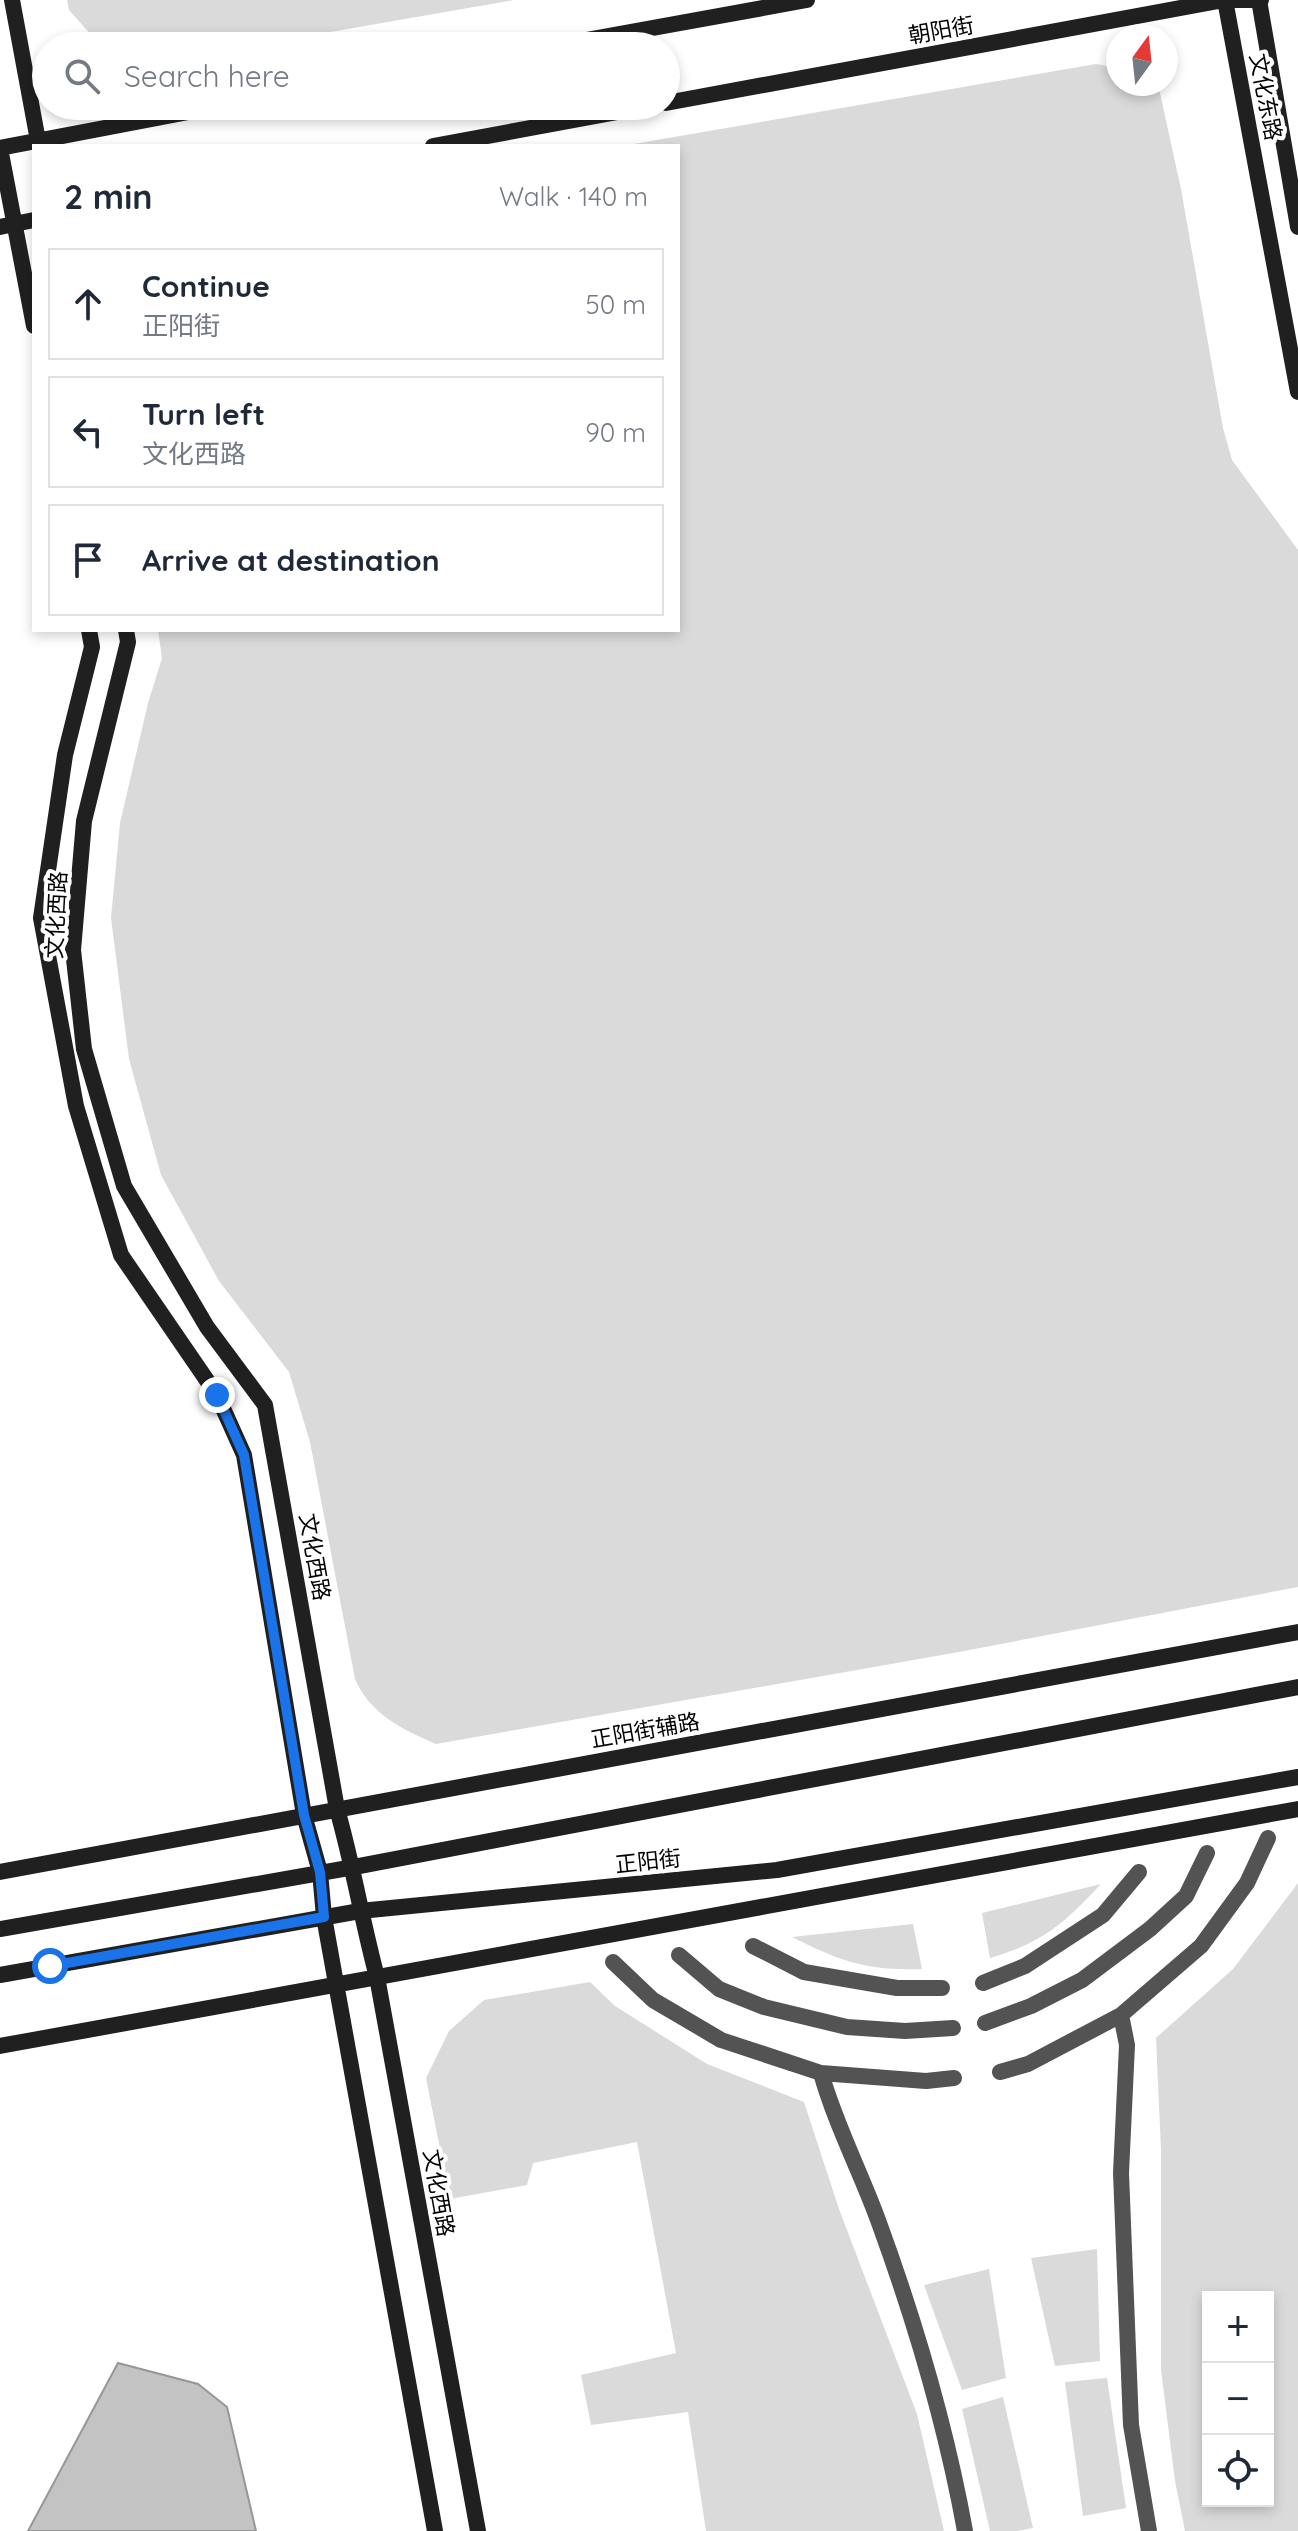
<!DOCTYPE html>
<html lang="en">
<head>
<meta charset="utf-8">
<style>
  :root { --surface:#fff; --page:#f6f6f7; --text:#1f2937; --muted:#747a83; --line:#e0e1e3 }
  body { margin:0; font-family:Quicksand,"Noto Sans SC",sans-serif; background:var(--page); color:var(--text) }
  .controls { position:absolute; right:24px; bottom:24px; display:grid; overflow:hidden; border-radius:0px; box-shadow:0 4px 12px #0003 }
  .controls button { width:72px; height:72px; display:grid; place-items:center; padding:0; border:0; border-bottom:2px solid var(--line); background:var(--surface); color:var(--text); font:40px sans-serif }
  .compass { position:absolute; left:1106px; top:24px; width:72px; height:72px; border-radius:50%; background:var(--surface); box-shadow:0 4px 12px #0003; rotate:15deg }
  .stop { position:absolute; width:24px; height:24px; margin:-18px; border:6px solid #1a73e8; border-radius:50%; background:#fff }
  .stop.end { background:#1a73e8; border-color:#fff; box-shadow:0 2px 8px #0008 }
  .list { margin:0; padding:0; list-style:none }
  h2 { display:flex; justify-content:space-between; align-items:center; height:104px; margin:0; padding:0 32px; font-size:34px }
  h2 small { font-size:26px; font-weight:400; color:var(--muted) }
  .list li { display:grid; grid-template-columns:52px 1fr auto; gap:24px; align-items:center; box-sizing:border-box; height:112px; margin:0 16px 16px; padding:0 16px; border:2px solid var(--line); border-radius:0px }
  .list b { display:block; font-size:30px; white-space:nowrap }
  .list p { margin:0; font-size:26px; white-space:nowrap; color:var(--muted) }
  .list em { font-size:26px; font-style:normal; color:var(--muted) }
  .icon { flex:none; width:44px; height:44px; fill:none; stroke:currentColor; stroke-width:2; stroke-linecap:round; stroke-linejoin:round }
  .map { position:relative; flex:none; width:1298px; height:2531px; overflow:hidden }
  .search { position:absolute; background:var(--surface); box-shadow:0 4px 12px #0003; left:32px; top:32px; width:648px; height:88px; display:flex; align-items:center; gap:20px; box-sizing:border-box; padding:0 28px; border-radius:44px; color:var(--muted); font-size:30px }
  .panel { position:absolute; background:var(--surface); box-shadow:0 4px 12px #0003; left:32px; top:144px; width:648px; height:488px; border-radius:0px }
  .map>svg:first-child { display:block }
  .green { fill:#dadada; fill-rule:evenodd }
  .building { fill:#c3c3c3; stroke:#979797; stroke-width:2 }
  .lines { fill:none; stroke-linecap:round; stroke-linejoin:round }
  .lane { stroke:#535353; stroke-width:16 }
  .secondary { stroke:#202020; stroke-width:16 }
  .route { stroke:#1a73e8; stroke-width:10 }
  .labels { text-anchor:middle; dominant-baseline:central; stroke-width:8; stroke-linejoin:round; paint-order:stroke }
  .street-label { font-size:22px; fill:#000; stroke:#fff }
</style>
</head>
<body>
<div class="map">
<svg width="1298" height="2531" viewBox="0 0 1298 2531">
  <rect width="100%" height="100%" fill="#fff"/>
  <path class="green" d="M67,0h447l-264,46h-149l-32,-36z
    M1096,64l22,4v16h40l23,105 42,239 9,32 66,90v1037l-339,65 -523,92c-33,-14 -66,-30 -81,-65l-45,-237 -21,-70 -70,-91 -58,-106 -32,-116 -18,-141 9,-95 28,-120 14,-45 -4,-28h520v-484h-56z
    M1298,1883v648h-113l-10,-50 -14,-111v-220l-5,-112 77,-69zM1208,2297h60v204h-60z
    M1101,1884c-36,39 -59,59 -111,74l-8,-45z
    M913,1924l9,45c-56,2 -82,-8 -130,-32z
    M590,1982l25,24 92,58 97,38 35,107 78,205 27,117h-238l-18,-119 -97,13 -10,-50 95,-22 -39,-211 -104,21 -6,22 -77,14 -24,-121 23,-47 35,-31z
    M1097,2249l3,112 -45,5 -24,-108z
    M989,2269l17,109 -44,12 -38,-105z
    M1107,2378l19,130 -43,8 -18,-134z
    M1003,2397l30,131 -16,3h-27l-28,-122z"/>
  <path class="building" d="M118,2363l80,21 29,23 29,124h-228z"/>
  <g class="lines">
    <path class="lane" d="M753,1946l51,26 93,16h45
      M679,1955l40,34 45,18 83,20 58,4 48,-3
      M613,1962l40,38 68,40 100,33 105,8 28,-3
      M983,1983l42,-17 78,-51 36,-43
      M1121,2015l6,30 -6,128 10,252 18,106
      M985,2023l46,-17 51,-26 68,-51 36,-33 21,-43
      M1000,2072l28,-8 93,-49 80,-69 46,-63 21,-45
      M821,2073c14,50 39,98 57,147 37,101 68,206 87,311"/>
    <path class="secondary" d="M12,0l27,146
      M1225,0l73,392
      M1235,0h26
      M1259,0l39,227
      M553,46l254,-46
      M666,103l558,-103
      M433,146l217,-40
      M0,148l220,-42
      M0,148l34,178
      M0,227l34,-7
      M89,630l3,17 -27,108 -24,163 35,188 45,149 96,140 27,60 60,360 16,57 4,45 111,614
      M126,630l2,12 -44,179 -11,129 11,99 40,137 83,141 58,78 72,404c16,56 25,112 40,168l101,554
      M0,1872l1298,-240
      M0,1929l354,-62 944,-180
      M0,1975l360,-64 417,-41 521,-93
      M0,2046l1298,-237"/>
  </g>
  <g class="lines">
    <path class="route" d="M50,1966l274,-49 -4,-45 -16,-57 -60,-360 -27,-60"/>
  </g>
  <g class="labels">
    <g class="street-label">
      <text transform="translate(941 30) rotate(-10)">朝阳街</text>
      <text transform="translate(1266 97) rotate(79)">文化东路</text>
      <text transform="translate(56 915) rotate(-87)">文化西路</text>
      <text transform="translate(315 1557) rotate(80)">文化西路</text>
      <text transform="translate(645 1730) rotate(-10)">正阳街辅路</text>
      <text transform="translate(648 1861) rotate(-6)">正阳街</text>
      <text transform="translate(439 2193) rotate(80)">文化西路</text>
    </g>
  </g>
</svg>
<div class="controls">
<button>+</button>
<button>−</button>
<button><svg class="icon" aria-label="locate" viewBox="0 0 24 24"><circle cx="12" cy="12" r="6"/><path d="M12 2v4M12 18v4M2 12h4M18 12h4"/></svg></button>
</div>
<svg class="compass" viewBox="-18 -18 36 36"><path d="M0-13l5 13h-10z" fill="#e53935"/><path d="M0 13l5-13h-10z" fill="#747a83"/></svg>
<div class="stop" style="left:50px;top:1966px"></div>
<div class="stop end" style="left:217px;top:1395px"></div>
<div class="search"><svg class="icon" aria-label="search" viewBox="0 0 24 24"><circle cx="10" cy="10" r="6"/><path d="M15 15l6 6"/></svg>Search here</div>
<section class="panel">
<h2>2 min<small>Walk · 140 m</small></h2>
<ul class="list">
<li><svg class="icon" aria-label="ahead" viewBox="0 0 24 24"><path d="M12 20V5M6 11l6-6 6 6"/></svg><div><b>Continue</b><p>正阳街</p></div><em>50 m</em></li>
<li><svg class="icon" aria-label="left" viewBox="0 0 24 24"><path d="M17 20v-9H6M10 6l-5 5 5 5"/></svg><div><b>Turn left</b><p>文化西路</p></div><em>90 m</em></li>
<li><svg class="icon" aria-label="arrive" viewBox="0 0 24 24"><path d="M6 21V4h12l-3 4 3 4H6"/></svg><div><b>Arrive at destination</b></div></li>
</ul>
</section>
</div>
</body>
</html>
